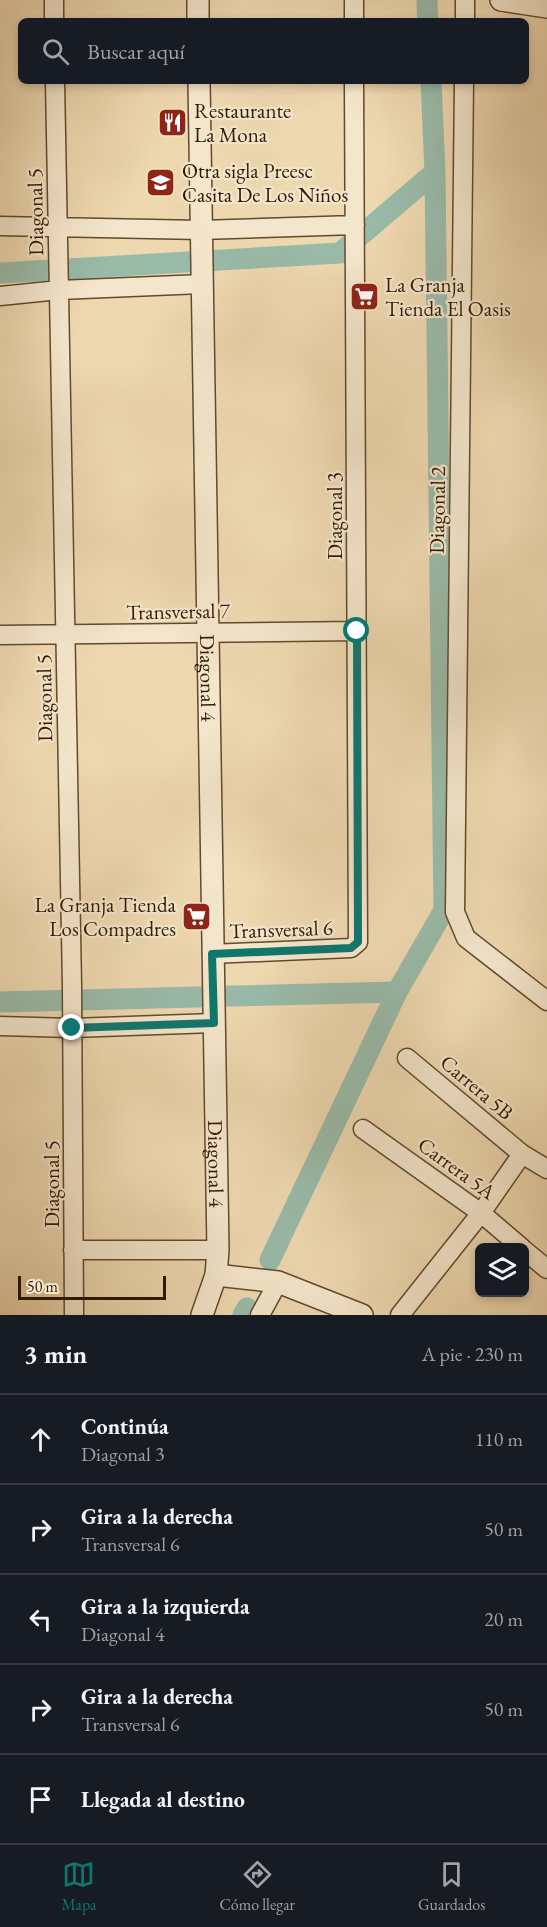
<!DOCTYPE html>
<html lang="es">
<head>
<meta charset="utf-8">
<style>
  :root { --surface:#171b24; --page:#242831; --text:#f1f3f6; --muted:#9ea1a6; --line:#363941; --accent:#0f766e }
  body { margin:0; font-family:"EB Garamond",serif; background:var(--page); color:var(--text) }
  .controls { position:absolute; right:18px; bottom:18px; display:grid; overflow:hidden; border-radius:9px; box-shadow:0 3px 9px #0003 }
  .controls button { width:54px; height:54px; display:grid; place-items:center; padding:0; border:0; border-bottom:2px solid var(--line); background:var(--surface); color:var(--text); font:30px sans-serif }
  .scale { position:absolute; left:18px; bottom:15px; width:148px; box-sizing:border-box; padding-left:6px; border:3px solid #321a01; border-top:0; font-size:16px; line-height:21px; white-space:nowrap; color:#321a01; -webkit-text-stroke:4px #f4e6cc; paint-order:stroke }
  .stop { position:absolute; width:18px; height:18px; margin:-14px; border:4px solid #0f766e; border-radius:50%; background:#fff }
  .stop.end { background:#0f766e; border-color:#fff; box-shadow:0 2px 6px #0008 }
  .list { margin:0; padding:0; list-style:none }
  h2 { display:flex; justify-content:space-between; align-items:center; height:78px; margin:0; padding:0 24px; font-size:26px }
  h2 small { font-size:20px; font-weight:400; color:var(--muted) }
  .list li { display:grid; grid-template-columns:39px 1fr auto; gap:18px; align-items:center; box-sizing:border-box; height:90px; padding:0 24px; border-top:2px solid var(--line) }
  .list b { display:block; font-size:22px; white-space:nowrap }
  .list p { margin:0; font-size:20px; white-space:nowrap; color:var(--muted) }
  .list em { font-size:20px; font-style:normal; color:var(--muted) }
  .icon { flex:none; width:33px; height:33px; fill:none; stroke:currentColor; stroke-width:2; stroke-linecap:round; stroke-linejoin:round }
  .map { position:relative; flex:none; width:547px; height:1315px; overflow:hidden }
  .search { position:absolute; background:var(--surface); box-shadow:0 3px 9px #0003; left:18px; right:18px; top:18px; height:66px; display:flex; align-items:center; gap:15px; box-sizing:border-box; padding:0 21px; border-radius:9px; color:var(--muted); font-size:22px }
  .sheet { height:528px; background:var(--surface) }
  nav { display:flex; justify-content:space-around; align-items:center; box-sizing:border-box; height:84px; border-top:2px solid var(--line); background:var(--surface); font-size:16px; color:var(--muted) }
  nav a { display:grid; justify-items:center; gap:3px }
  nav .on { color:var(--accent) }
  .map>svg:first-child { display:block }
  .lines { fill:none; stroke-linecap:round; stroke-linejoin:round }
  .canal { stroke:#99baa9; stroke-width:21 }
  .minor-casing { stroke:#614a2d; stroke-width:21 }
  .tertiary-casing { stroke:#614a2d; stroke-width:24 }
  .minor { stroke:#f4e6cc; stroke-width:18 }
  .tertiary { stroke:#f4e6cc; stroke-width:21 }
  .route { stroke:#0f766e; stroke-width:8 }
  .labels { text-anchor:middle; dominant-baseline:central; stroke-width:4.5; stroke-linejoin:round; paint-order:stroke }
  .poi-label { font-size:21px; fill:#321a01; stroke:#f4e6cc; text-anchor:start }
  .street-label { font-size:21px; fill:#321a01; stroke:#f4e6cc }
</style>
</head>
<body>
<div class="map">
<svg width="547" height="1315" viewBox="0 0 547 1315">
  <rect width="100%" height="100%" fill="#eed8b0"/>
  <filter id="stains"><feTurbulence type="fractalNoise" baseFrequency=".00333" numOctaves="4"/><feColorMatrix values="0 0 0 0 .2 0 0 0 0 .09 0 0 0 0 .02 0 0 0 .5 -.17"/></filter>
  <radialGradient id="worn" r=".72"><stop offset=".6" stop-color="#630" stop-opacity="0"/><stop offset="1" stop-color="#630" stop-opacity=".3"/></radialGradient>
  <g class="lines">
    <path class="canal" d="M427,3l1,18
      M0,273l340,-20 95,-81
      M0,1002l397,-10
      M270,1260l127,-268 47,-82 -9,-738 -4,-91
      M243,1315l4,-7"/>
    <defs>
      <path id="minor" d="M54,0v21
        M354,0v21
        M465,21v-21
        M55,81l17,905 2,329
        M464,81l-9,831 11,26 81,63
        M0,226l201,4 154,-5
        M0,296l59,-6 143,-6
        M0,635l357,-4
        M212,954l139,-6 7,-6 -4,-861
        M0,1026l72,2 142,-5
        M407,1058l115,96 25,15
        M363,1129l118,84 41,35
        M73,1250h145
        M524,1250l23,19
        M260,1315l18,-33
        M400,1315l81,-102 41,-59"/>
      <g id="tertiary">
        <path d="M198,0v21"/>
        <path d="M501,0l46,7"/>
        <path id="s1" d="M199,81l19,1169 -2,25 -14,40"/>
        <path d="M216,1275l62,7 84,33"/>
      </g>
    </defs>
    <use href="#minor" class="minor-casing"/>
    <use href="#tertiary" class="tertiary-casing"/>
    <use href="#minor" class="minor"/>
    <use href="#tertiary" class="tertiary"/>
  </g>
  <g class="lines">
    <path class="route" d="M72,1028l142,-5 -2,-69 139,-6 7,-6 -1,-311"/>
  </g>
  <defs>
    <symbol id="restaurant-square" viewBox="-11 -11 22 22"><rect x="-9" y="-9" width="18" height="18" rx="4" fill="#8f2418" stroke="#f4e6cc"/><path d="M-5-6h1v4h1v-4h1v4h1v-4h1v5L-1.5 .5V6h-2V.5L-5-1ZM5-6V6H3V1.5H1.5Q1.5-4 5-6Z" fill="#fff"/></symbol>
    <symbol id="school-square" viewBox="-11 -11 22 22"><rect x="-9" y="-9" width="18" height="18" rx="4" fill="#8f2418" stroke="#f4e6cc"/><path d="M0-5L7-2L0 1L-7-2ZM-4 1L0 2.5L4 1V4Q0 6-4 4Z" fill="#fff"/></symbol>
    <symbol id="supermarket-square" viewBox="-11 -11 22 22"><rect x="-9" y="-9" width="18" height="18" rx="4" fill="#8f2418" stroke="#f4e6cc"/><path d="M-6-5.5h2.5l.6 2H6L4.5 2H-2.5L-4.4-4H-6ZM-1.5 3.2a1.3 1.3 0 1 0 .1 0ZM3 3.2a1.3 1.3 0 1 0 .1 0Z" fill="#fff"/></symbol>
  </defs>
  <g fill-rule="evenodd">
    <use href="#restaurant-square" x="156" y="106" width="33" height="33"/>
    <use href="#school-square" x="144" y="166" width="33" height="33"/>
    <use href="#supermarket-square" x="348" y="280" width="33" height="33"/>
    <use href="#supermarket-square" x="180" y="900" width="33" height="33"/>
  </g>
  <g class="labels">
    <g class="poi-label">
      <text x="194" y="110">Restaurante<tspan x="194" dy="24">La Mona</tspan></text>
      <text x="182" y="170">Otra sigla Preesc<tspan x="182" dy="24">Casita De Los Niños</tspan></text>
      <text x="385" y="284">La Granja<tspan x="385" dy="24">Tienda El Oasis</tspan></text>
      <text x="176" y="904" text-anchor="end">La Granja Tienda<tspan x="176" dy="24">Los Compadres</tspan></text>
    </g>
    <g class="street-label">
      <text transform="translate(35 212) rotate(-91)">Diagonal 5</text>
      <text transform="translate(437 510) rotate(-89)">Diagonal 2</text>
      <text transform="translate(334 516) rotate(-90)">Diagonal 3</text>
      <text transform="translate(178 611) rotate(-1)">Transversal 7</text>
      <text stroke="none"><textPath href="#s1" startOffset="597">Diagonal 4</textPath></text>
      <text transform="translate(44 698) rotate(-91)">Diagonal 5</text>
      <text transform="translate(281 929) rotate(-2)">Transversal 6</text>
      <text transform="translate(477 1087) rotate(40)">Carrera 5B</text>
      <text stroke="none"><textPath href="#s1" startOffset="1083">Diagonal 4</textPath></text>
      <text transform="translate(457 1168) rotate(36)">Carrera 5A</text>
      <text transform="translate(51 1184) rotate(-90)">Diagonal 5</text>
    </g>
  </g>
  <rect width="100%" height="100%" filter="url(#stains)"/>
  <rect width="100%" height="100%" fill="url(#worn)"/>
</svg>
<div class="controls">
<button><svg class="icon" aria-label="layers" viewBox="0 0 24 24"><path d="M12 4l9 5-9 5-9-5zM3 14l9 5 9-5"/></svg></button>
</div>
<div class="scale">50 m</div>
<div class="stop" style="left:357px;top:631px"></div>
<div class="stop end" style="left:72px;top:1028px"></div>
<div class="search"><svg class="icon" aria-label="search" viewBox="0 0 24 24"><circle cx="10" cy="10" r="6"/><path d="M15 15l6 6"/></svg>Buscar aquí</div>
</div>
<section class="sheet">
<h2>3 min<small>A pie · 230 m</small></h2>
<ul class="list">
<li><svg class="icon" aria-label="ahead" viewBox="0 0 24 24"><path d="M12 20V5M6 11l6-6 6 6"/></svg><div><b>Continúa</b><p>Diagonal 3</p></div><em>110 m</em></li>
<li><svg class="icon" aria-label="right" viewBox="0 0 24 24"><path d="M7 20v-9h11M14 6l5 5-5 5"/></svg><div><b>Gira a la derecha</b><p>Transversal 6</p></div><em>50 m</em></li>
<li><svg class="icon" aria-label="left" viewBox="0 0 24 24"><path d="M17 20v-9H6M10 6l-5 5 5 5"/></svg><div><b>Gira a la izquierda</b><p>Diagonal 4</p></div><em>20 m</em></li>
<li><svg class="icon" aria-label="right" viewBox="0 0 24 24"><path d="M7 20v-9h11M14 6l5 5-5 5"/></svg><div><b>Gira a la derecha</b><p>Transversal 6</p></div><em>50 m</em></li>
<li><svg class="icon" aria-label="arrive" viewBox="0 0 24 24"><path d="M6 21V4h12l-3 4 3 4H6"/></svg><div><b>Llegada al destino</b></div></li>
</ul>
</section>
<nav>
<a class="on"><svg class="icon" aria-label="map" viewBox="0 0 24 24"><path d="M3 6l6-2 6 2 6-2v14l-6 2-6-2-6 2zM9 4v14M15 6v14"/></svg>Mapa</a>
<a><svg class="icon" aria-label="directions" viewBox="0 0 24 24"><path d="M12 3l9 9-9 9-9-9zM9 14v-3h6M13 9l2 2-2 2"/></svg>Cómo llegar</a>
<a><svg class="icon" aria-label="saved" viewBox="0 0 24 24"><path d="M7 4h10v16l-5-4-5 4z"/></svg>Guardados</a>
</nav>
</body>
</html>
